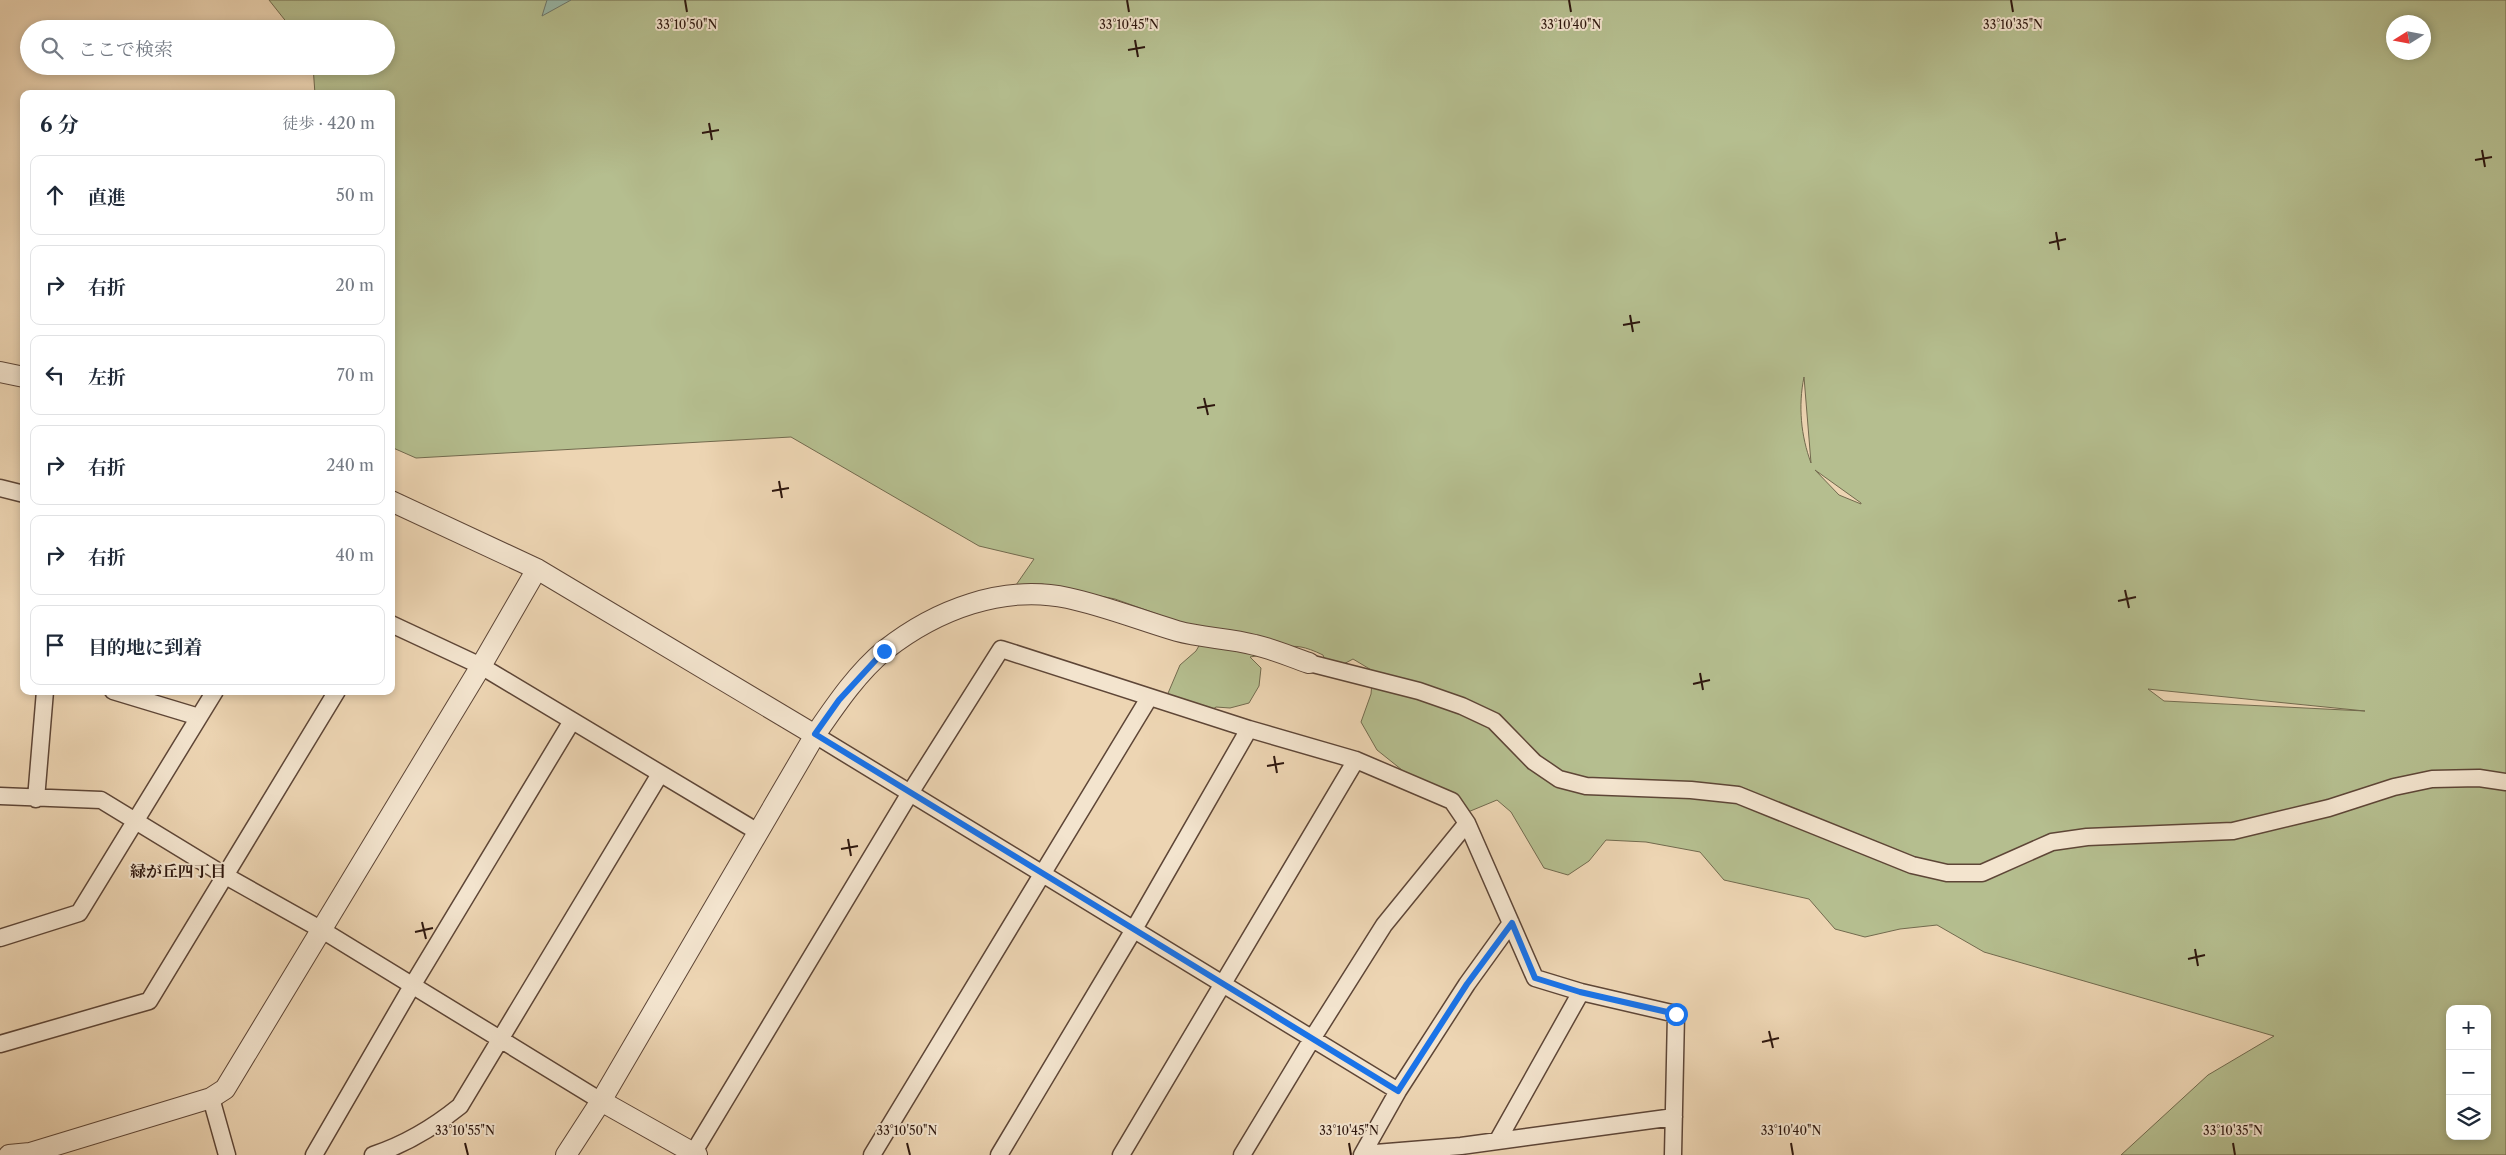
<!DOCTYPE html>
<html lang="ja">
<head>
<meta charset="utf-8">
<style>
  :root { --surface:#fff; --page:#f2f2f3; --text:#1f2937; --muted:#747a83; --line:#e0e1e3 }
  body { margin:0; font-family:"Libre Caslon Text","Noto Serif JP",serif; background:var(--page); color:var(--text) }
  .controls { position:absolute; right:15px; bottom:15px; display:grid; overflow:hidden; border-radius:10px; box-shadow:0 2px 8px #0003 }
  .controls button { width:45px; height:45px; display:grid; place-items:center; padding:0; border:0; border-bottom:1px solid var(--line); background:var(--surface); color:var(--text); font:25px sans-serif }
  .compass { position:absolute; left:2386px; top:15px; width:45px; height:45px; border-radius:50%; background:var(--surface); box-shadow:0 2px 8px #0003; rotate:259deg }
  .stop { position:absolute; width:15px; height:15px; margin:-11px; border:4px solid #1a73e8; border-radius:50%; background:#fff }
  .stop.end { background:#1a73e8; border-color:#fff; box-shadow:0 1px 5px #0008 }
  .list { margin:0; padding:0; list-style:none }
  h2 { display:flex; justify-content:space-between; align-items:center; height:65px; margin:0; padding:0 20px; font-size:21px }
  h2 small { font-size:16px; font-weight:400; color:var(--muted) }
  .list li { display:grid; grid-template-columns:32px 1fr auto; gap:15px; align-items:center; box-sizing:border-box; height:80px; margin:0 10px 10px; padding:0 10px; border:1px solid var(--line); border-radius:10px }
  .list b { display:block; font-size:19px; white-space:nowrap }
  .list em { font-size:16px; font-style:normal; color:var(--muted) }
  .icon { flex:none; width:28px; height:28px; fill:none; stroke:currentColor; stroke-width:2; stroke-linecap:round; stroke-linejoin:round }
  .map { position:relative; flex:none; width:2506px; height:1155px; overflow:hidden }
  .search { position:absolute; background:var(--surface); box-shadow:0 2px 8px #0003; left:20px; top:20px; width:375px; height:55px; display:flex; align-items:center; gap:12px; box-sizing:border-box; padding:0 18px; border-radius:28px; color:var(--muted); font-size:19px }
  .panel { position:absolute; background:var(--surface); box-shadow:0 2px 8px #0003; left:20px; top:90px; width:375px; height:605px; border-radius:10px }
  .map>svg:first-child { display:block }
  .green { fill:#b5be8f; stroke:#726a4e; fill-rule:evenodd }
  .water { fill:#99b9aa; stroke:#6e786c }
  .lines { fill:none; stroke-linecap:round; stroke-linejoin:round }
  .minor-casing { stroke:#5e4637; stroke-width:19 }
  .tertiary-casing { stroke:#5e4637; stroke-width:22 }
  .minor { stroke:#f3e4ce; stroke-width:16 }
  .tertiary { stroke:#f3e4ce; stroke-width:20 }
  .route { stroke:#1a73e8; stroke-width:6 }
  .ticks { fill:none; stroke:#2e170e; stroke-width:2 }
  .labels { text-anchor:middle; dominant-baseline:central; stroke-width:4; stroke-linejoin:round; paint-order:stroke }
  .neighbourhood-label { font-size:16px; font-weight:bold; fill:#2e170e; stroke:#f3e4ce }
  .ticks-label { font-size:12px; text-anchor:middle; fill:#2e170e; stroke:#f3e4ce; stroke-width:4; stroke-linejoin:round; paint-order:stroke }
</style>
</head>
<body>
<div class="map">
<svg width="2506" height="1155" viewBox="0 0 2506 1155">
  <rect width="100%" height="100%" fill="#edd5b3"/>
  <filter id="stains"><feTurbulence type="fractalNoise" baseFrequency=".004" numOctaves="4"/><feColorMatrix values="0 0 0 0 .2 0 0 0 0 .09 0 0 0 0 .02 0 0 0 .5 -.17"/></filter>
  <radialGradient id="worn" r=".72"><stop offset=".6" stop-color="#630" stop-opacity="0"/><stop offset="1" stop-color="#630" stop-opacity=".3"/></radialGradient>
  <path class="green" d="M269,0h2237v1155h-385l87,-80 66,-39 -290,-84 -47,-27 -37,4 -35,8 -30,-8 -26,-30 -85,-19 -24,-28 -54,-10 -40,-2 -17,21 -21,14 -24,-7 -33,-56 -14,-12 -29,12 -55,-28 -11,-14 -25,-20 -16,-28 10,-28 2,-23 -20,-12 -13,7 -13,-1 -4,-10c-37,-18 -37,-3 -73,2l11,11 -2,18 -10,17 -19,5 -14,-1 -11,8 -39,-17 14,-33 16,-14 8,-14 -44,-22 -45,-16 -73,-15 -26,1 18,-26 -55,-13 -188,-109 -375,21 -25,-11v-353h-76l-2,-28h73v-37h-94zM2394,22h30v30h-30zM1804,377l7,86c-10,-27 -13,-57 -7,-86zM1815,470l46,33v1l-22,-9zM2148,689l9,1 208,21 -201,-10zM2450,1009h37v127h-37z"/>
  <path class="water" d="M547,0h24l-29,16z"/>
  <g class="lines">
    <defs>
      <path id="minor" d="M0,488l24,6
        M391,624l90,42 277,166
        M1309,663l110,28 43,15 32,15 40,41 25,17 27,7 105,4 47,5 174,70 35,8h35l70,-31 35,-5 146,-6 96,-23 65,-21 38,-8 47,-1 27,4
        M113,691l86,26
        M815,735l583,356 -36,64
        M0,796l101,4 123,75 98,55 279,171
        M36,799l9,-108
        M0,938l79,-25 136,-222
        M0,1044l149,-43 188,-310
        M1398,1091l69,-107 44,-61
        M211,1098l16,57
        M1498,1140l83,-148
        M1363,1154l98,-8 213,-29
        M314,1155l98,-169 160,-265
        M373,1155c33,-11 60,-27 87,-49l200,-332
        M692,1155l218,-362 91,-144 248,80
        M872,1155l277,-457
        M999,1155l134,-224 116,-202 107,31 96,41 15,22 68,155 46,14 95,22 -3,141
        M1121,1155l235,-395
        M1242,1155l70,-116 72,-114 83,-102"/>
      <path id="tertiary" d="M0,372l24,5
        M391,501l146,68 278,166
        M601,1101l96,54
        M9,1155l21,-2 181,-55 14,-9 256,-423 56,-97
        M566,1155l35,-54 214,-366c20,-29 42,-62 70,-85 51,-40 118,-66 183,-52 37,8 72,22 109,33 25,7 52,7 78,14 18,4 36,12 54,18"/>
    </defs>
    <use href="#minor" class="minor-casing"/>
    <use href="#tertiary" class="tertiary-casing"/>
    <use href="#minor" class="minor"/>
    <use href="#tertiary" class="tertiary"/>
  </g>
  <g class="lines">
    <path class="route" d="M884,651l-45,49 -24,34 583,357 69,-107 45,-61 23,55 45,14 96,22"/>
  </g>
  <path class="ticks" d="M685,0l2,12M1127,0l2,12M1569,0l2,12M2011,0l2,12M1135,40l3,17M1128,50l17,-3M709,123l3,17M702,133l17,-3M2482,150l3,17M2475,160l17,-3M2056,232l3,18M2049,243l17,-4M1630,315l3,17M1623,325l17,-3M1204,398l4,17M1197,408l18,-3M779,481l3,17M772,491l17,-3M2125,590l4,18M2118,601l18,-4M1700,673l3,17M1693,684l17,-4M1274,756l3,17M1267,766l17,-3M848,839l3,17M841,849l17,-3M422,922l4,17M415,932l18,-4M2195,949l3,17M2188,959l17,-4M1769,1031l4,17M1762,1042l17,-4M465,1143l3,12M907,1143l3,12M1349,1143l2,12M1791,1143l2,12M2233,1143l2,12"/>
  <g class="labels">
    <g class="neighbourhood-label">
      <text x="178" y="871">緑が丘四丁目</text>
    </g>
  </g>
  <g class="ticks-label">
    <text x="687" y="29">33°10'50"N</text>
    <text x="1129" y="29">33°10'45"N</text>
    <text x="1571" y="29">33°10'40"N</text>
    <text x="2013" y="29">33°10'35"N</text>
    <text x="465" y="1135">33°10'55"N</text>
    <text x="907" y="1135">33°10'50"N</text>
    <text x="1349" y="1135">33°10'45"N</text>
    <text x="1791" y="1135">33°10'40"N</text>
    <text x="2233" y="1135">33°10'35"N</text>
  </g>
  <rect width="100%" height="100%" filter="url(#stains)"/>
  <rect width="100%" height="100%" fill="url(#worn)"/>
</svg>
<div class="controls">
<button>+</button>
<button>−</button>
<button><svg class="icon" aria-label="layers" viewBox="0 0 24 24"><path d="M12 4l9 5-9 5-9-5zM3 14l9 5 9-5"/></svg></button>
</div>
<svg class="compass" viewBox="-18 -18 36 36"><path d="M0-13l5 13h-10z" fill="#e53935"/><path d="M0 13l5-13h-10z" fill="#747a83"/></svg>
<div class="stop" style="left:1676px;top:1014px"></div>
<div class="stop end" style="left:884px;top:651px"></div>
<div class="search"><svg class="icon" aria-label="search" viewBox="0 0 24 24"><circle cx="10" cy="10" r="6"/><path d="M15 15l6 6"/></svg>ここで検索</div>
<section class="panel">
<h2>6 分<small>徒歩 · 420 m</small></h2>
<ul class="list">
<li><svg class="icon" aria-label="ahead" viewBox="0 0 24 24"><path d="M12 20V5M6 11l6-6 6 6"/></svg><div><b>直進</b></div><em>50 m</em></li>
<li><svg class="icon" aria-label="right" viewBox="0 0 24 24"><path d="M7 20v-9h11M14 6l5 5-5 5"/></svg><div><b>右折</b></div><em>20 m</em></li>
<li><svg class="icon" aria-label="left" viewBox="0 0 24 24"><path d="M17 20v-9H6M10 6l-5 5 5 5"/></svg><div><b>左折</b></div><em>70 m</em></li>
<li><svg class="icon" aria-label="right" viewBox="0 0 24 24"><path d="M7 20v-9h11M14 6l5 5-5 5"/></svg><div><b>右折</b></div><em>240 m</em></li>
<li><svg class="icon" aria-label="right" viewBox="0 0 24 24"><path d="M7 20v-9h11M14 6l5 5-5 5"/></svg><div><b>右折</b></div><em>40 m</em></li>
<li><svg class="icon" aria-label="arrive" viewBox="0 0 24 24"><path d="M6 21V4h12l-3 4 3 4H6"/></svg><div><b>目的地に到着</b></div></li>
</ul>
</section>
</div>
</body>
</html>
